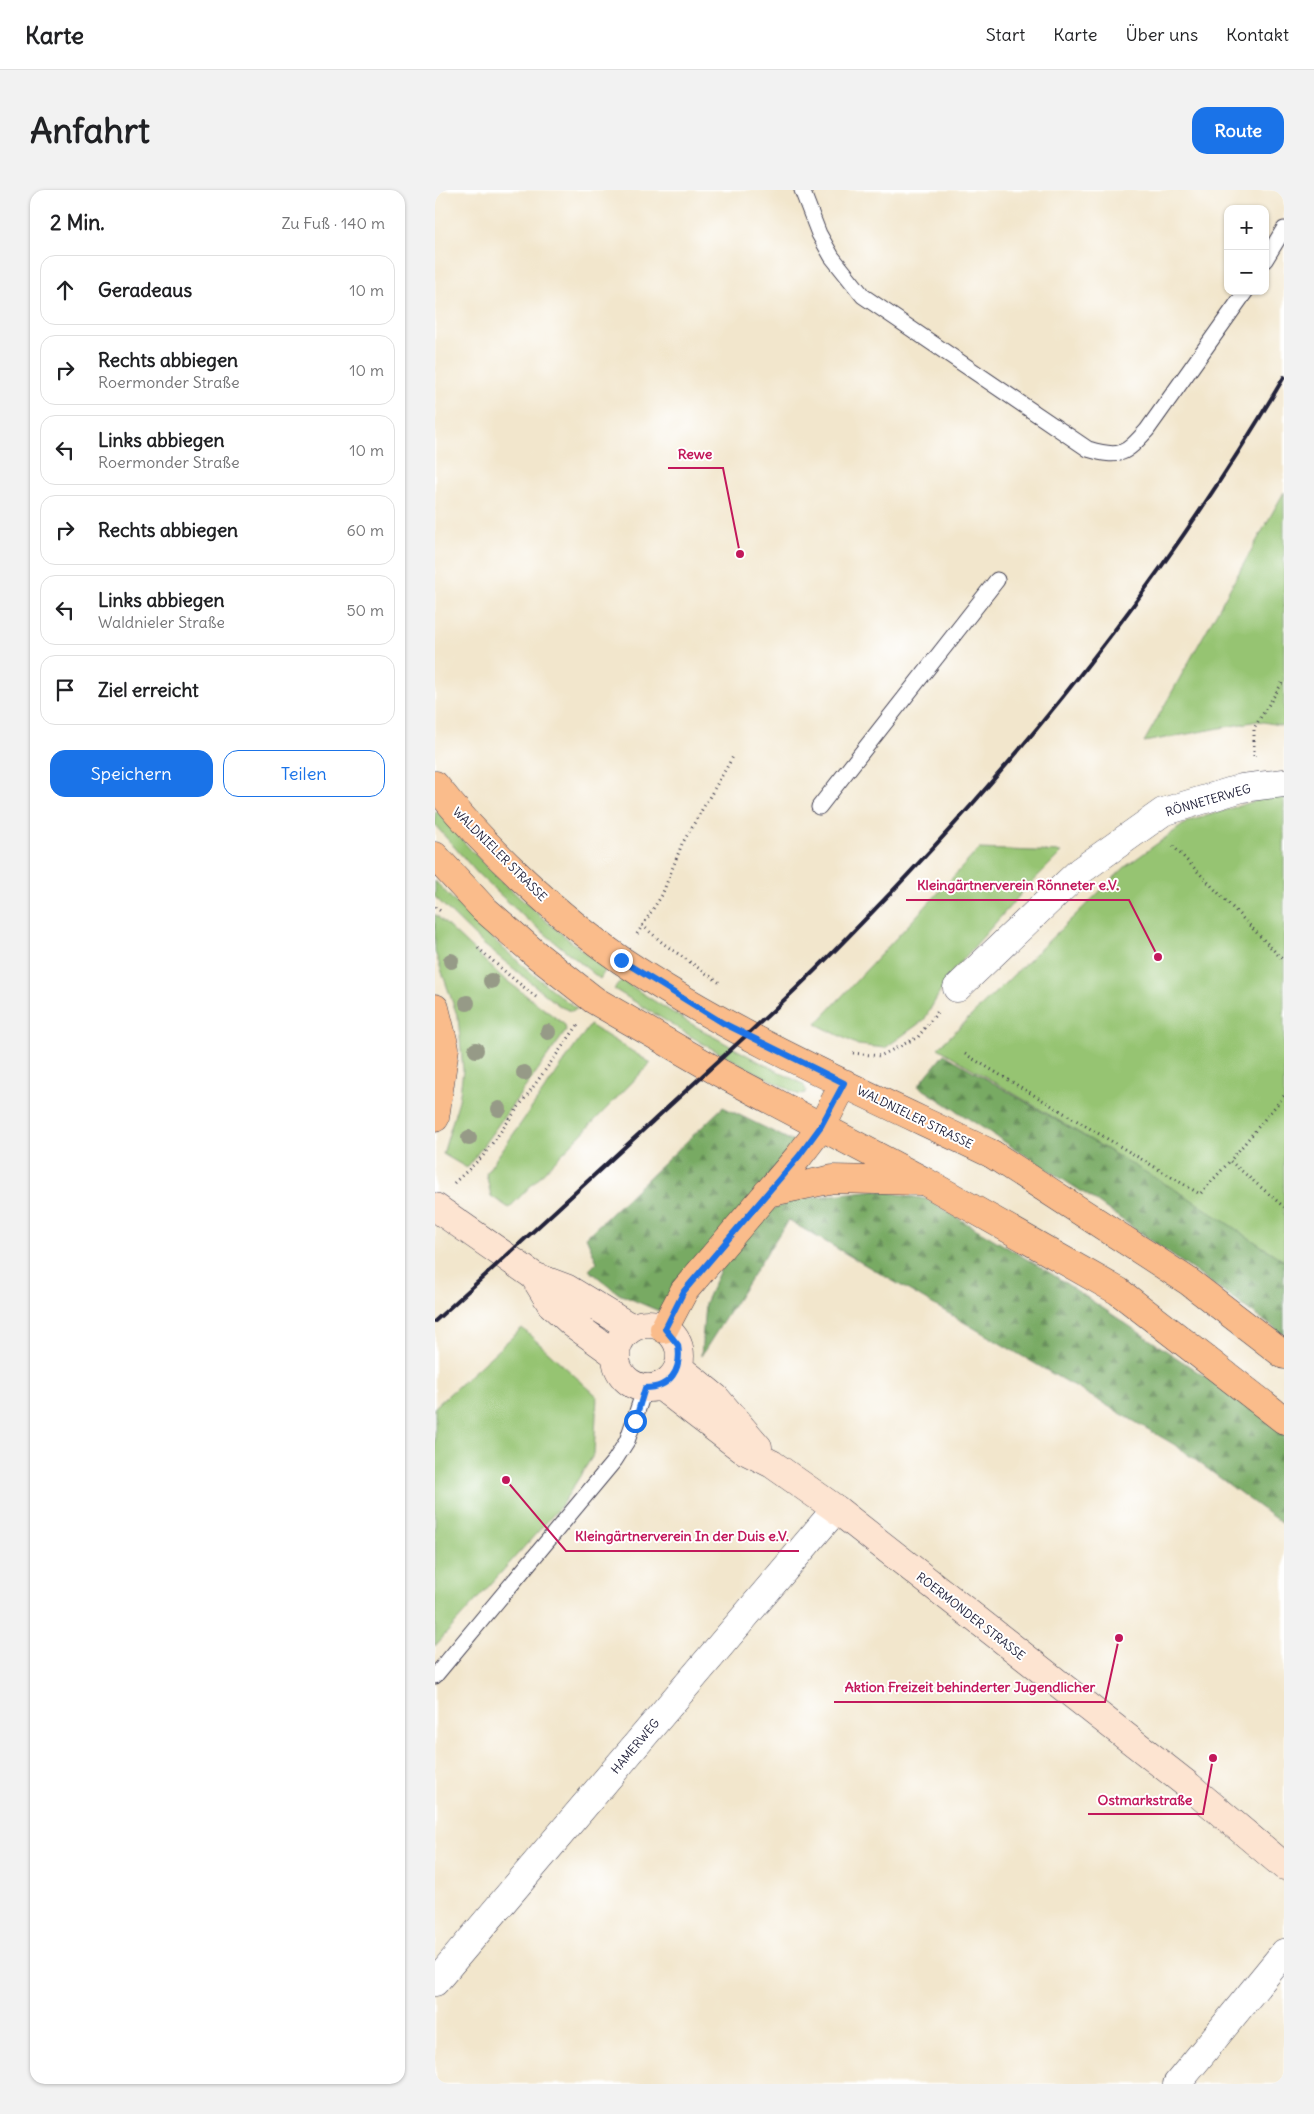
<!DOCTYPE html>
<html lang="de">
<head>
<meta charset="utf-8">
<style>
  :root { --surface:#fff; --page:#f2f2f2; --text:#202124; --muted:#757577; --line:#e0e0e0; --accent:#1a73e8 }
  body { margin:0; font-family:Delius,sans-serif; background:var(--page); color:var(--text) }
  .controls { position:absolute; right:15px; top:15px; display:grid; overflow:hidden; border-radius:10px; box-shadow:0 1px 4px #0004 }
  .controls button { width:45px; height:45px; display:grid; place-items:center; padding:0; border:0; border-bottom:1px solid var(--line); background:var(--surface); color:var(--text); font:25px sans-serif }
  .stop { position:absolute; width:15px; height:15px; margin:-11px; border:4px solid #1a73e8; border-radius:50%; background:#fff }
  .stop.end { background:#1a73e8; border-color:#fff; box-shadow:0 1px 5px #0008 }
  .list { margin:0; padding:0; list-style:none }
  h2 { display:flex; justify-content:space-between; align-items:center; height:65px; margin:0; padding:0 20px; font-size:21px }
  h2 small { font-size:16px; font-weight:400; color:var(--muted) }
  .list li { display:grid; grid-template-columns:32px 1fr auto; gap:15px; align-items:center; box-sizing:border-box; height:70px; margin:0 10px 10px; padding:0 10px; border:1px solid var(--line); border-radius:15px }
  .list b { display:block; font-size:19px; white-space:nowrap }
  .list p { margin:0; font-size:16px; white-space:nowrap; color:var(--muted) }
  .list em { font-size:16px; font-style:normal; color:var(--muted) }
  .actions { display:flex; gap:10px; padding:15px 20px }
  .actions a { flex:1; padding:11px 0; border:1px solid var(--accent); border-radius:15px; text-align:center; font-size:18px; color:var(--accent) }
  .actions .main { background:var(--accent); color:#fff }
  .icon { flex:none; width:28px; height:28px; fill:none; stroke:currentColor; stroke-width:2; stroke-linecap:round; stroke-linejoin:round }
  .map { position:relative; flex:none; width:849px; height:1894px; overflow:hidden; border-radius:15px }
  header { display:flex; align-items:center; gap:30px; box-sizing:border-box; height:70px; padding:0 25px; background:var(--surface); border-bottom:1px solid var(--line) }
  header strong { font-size:24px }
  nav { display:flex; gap:28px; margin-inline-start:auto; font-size:18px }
  .intro { display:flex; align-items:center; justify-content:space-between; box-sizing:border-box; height:120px; padding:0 30px }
  h1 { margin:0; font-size:35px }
  .button { padding:12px 22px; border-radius:15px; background:var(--accent); color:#fff; font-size:18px; font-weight:700 }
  main { display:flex; gap:30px; padding:0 30px }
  aside { flex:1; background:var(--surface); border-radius:15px; box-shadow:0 1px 4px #0004 }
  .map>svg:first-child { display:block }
  .green { fill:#96c472; stroke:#5c7356 }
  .forest { fill:url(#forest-firs); stroke:#4d6650 }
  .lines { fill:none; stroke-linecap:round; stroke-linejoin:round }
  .service-casing { stroke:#413f51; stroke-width:17 }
  .minor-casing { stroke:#413f51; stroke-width:29 }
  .secondary-casing { stroke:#413f51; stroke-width:29 }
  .primary-casing { stroke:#413f51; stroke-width:29 }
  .trunk-casing { stroke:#413f51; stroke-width:29 }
  .path { stroke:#413f51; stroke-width:3; stroke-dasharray:1 4; stroke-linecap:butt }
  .service { stroke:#fff; stroke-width:15 }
  .minor { stroke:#fff; stroke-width:28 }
  .secondary { stroke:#fde4d1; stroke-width:28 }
  .primary { stroke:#fabc8b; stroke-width:28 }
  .trunk { stroke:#fabc8b; stroke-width:28 }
  .rail { stroke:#22223b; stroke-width:4 }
  .tree { fill:#969a87 }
  .route { stroke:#1a73e8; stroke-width:6 }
  .labels { text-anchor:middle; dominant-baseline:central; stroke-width:4; stroke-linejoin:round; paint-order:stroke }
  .street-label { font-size:12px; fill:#22223b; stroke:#fff }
  .leader { fill:none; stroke:#c2185b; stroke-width:2 }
  .callout-dot { fill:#c2185b; stroke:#fff; stroke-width:2 }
  .callout-label { font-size:14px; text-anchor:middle; font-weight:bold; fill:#c2185b; stroke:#fff; stroke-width:4; stroke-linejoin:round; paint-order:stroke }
</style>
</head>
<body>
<header>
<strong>Karte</strong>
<nav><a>Start</a><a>Karte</a><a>Über uns</a><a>Kontakt</a></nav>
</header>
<div class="intro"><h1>Anfahrt</h1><a class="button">Route</a></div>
<main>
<aside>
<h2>2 Min.<small>Zu Fuß · 140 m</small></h2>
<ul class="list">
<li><svg class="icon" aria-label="ahead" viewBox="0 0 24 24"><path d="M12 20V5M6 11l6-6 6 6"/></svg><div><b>Geradeaus</b></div><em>10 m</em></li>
<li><svg class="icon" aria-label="right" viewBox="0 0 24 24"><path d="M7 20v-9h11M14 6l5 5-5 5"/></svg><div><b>Rechts abbiegen</b><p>Roermonder Straße</p></div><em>10 m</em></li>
<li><svg class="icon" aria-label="left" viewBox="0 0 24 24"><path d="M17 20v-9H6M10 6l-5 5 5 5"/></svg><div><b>Links abbiegen</b><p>Roermonder Straße</p></div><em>10 m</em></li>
<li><svg class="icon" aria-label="right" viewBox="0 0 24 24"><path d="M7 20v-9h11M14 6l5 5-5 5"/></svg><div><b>Rechts abbiegen</b></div><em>60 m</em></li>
<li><svg class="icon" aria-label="left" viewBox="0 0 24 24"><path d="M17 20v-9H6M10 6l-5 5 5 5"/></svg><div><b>Links abbiegen</b><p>Waldnieler Straße</p></div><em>50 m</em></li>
<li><svg class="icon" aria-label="arrive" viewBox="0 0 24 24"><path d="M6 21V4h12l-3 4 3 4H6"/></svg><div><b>Ziel erreicht</b></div></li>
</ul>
<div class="actions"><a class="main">Speichern</a><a>Teilen</a></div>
</aside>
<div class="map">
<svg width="849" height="1894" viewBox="0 0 849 1894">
  <defs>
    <pattern id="forest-firs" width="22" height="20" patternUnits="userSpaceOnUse" patternTransform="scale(1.25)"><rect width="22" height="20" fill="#78aa64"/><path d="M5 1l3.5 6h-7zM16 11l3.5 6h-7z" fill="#628a54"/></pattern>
  </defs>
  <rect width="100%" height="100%" fill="#fff"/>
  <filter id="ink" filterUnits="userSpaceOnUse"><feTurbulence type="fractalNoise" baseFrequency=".02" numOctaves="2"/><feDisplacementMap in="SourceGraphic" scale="10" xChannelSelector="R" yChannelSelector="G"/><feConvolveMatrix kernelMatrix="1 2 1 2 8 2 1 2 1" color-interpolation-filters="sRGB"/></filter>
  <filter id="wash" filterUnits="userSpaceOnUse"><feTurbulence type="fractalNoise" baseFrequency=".0096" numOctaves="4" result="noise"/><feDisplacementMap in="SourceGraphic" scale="20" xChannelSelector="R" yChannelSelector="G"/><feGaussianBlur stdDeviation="1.12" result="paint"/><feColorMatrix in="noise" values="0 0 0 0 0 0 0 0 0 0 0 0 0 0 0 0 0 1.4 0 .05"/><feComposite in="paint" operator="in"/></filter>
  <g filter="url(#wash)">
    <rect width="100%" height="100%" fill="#f2e6cc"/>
    <path class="green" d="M849,302v234l-26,-5 -114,21z
      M849,602v470l-158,-101 -188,-113 187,-181 62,-45z
      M0,621l3,1c50,62 106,109 168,157l-6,10 -78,-64 -44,-41 -43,-49z
      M544,659l83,3 -34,34 -77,87 -27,47 -39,28 -27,-3 -42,-21z
      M0,691c44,47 91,90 142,128l-6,2 -10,-4 -78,-63 -48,-47z
      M0,724l67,63 63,48 1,6 -99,137 -24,-14 16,-54 4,-30 -5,-52 -23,-66z
      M187,790c58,39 118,73 181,104l3,6 -1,3 -6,2 -94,-50 -91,-56z
      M155,835l61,38 -142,145 -18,-12 -5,-23z
      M87,1138l75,68 -3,58 -33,52 -126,140v-239z"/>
    <path class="forest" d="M509,864l242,142 98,65v74l-194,-138 -172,-111z
      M288,917l73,36 -137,168 -40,-17 -30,-24 8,-8 -11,-25z
      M441,1000l50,9 126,75 228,153 4,4v94l-109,-80 -387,-225 -87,136 4,-53 20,-44 37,-45 34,-15z"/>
  </g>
  <g filter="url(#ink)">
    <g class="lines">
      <defs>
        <path id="service" d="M367,0l17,44 13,23 31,39 225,153c33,10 37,5 59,-19l99,-139
          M830,70l19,-31
          M384,617l178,-227
          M0,1486l180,-216 12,-19 18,-53"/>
        <path id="minor" d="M522,798l123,-117 83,-59 79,-24 42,-5
          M0,1792l401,-473
          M742,1894l107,-131"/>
        <path id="secondary" d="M0,1017l99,69 32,12 66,40
          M99,1086l17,28 22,20 43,31
          M181 1166a32 32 0 1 1 64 0a32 32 0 1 1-64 0Z
          M243,1177l37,30 43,50
          M225,1196l82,63 30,15 64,45 353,277 95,80"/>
        <path id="primary" d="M0,595c48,61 122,131 186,175 116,78 246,134 371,194
          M0,666l48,52 55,48 56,44 126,73 204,108
          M0,818l10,40 -10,70
          M332,1003l66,-14 87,2
          M229,1139l20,-38 115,-135 23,-30 22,-43"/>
        <path id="trunk" d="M557,964l196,127 96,74
          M489,991l194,110 166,129"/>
      </defs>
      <use href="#service" class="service-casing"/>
      <use href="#minor" class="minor-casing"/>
      <use href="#secondary" class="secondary-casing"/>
      <use href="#primary" class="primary-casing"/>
      <use href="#trunk" class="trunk-casing"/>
      <path class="path" d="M819,566v-28l30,-48
        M738,656l111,115
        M0,717l7,5
        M207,735l22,19 56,39
        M202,744l25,-39 20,-51 52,-89
        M43,758l32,28 26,21
        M418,863l27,3 38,-19 21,-27
        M530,864l235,140 30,-33
        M849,906l-54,65 54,46
        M19,993l29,-27 95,-131"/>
      <use href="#service" class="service"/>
      <use href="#minor" class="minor"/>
      <use href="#secondary" class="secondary"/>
      <use href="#primary" class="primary"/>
      <use href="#trunk" class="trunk"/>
      <path class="rail" d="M0,1131c73,-66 145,-133 217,-199 66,-61 134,-121 196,-185 167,-169 316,-355 436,-560"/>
    </g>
    <g class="tree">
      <circle cx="16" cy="771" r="8"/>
      <circle cx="56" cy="791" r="8"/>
      <circle cx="32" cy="813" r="8"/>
      <circle cx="113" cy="842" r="8"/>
      <circle cx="41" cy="860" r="8"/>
      <circle cx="89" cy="883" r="8"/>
      <circle cx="64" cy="919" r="8"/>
      <circle cx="34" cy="948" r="8"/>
    </g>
  </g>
  <g class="lines" filter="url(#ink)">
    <path class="route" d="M186,770l102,63 121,60 -23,43 -22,30 -115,135 -19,38 13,16c4,24 -7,43 -33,43l-10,33"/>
  </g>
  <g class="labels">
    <g class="street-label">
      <text transform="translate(773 610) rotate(-16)">RÖNNETERWEG</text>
      <text transform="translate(65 664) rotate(45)">WALDNIELER STRASSE</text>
      <text transform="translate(480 927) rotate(26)">WALDNIELER STRASSE</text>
      <text transform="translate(536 1426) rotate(38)">ROERMONDER STRASSE</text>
      <text transform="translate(200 1556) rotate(-50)">HAMERWEG</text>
    </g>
  </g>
  <path class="leader" d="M305 364L288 278H233M723 767L694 710H471M71 1290L131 1361H364M684 1448L670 1512H399M778 1568L768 1624H653"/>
  <g class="callout-dot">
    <circle cx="305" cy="364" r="5"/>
    <circle cx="723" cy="767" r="5"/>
    <circle cx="71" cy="1290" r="5"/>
    <circle cx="684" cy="1448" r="5"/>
    <circle cx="778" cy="1568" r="5"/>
  </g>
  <g class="callout-label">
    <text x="260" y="269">Rewe</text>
    <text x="583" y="700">Kleingärtnerverein Rönneter e.V.</text>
    <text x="247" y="1351">Kleingärtnerverein In der Duis e.V.</text>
    <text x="535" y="1502">Aktion Freizeit behinderter Jugendlicher</text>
    <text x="710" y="1615">Ostmarkstraße</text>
  </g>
</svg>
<div class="controls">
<button>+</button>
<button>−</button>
</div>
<div class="stop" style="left:200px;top:1231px"></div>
<div class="stop end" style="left:186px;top:770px"></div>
</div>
</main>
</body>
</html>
